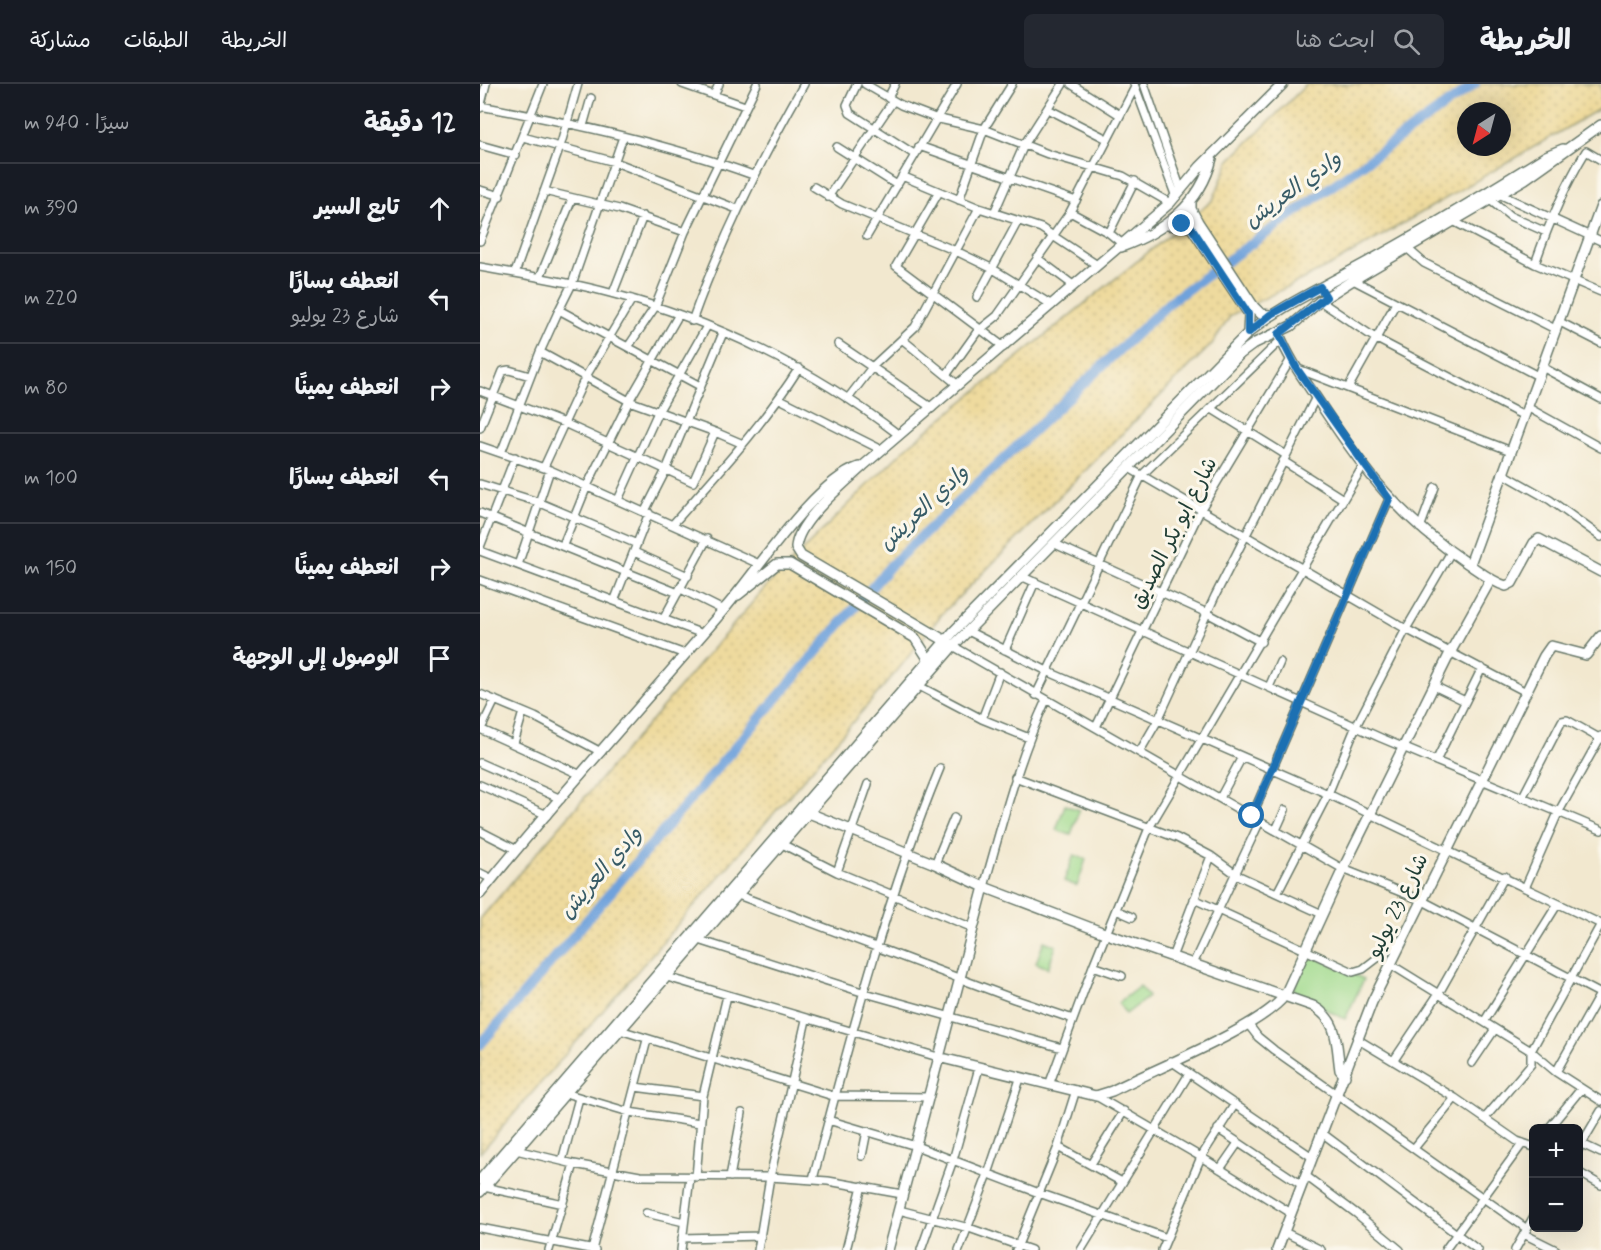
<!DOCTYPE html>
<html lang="ar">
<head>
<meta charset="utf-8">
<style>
  :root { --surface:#171b24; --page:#242831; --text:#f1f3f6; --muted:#9ea1a6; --line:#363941 }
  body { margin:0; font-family:Mynerve,"Playpen Sans Arabic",sans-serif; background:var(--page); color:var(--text); direction:rtl }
  .controls { position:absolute; right:18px; bottom:18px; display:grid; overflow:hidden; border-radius:9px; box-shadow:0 6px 24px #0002 }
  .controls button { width:54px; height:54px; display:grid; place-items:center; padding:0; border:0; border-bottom:2px solid var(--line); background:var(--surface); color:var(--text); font:30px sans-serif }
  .compass { position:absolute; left:977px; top:18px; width:54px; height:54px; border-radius:50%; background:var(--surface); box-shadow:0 6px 24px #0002; rotate:216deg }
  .stop { position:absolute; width:18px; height:18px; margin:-14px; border:4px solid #1f6fb2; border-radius:50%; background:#fff }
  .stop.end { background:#1f6fb2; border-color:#fff; box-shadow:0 2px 6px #0008 }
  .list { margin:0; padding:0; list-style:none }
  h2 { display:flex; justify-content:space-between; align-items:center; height:78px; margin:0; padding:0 24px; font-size:26px }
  h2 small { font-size:20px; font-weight:400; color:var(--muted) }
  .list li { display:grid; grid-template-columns:39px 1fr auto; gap:18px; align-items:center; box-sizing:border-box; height:90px; padding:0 24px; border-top:2px solid var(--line) }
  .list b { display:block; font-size:22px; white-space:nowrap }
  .list p { margin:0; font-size:20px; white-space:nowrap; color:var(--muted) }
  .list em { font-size:20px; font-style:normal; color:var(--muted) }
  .icon { flex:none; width:33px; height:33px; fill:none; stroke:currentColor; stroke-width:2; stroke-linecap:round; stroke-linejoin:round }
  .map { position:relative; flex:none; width:1121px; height:1166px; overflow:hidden; direction:ltr }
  header { display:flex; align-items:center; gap:36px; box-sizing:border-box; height:84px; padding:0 30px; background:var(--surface); border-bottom:2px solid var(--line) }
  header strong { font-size:28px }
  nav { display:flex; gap:33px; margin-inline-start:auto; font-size:21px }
  .search { width:420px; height:54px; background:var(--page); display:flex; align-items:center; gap:15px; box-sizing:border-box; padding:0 21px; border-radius:9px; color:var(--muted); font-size:22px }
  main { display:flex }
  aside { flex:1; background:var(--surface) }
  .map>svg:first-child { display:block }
  .sand { fill:url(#sand-dots); stroke:#868c69; stroke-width:1.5; fill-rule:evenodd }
  .garden { fill:#a0da8d; stroke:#608c60; stroke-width:1.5 }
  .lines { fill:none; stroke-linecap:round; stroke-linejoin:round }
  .river { stroke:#70a2db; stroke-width:10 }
  .street-casing { stroke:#69796a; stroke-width:10 }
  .secondary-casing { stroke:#69796a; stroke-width:12 }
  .street { stroke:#fff; stroke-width:7 }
  .secondary { stroke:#fff; stroke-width:9 }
  .route { stroke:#1f6fb2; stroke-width:8 }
  .labels { text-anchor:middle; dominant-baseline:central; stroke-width:6; stroke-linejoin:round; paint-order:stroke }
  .street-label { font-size:21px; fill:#1f3d34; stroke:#fbf7ec }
  .water-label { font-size:22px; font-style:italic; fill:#375b66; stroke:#fbf7ec }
</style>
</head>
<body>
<header>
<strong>الخريطة</strong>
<div class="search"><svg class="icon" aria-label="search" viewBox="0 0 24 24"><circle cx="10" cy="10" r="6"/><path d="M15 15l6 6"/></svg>ابحث هنا</div>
<nav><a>الخريطة</a><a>الطبقات</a><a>مشاركة</a></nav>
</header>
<main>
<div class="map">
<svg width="1121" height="1166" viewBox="0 0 1121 1166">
  <defs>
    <pattern id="sand-dots" width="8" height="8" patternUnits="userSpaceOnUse" patternTransform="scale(1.5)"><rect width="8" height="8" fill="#eeda9e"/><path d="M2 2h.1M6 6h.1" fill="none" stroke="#ccbc89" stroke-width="1.8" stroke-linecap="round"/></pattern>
  </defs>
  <rect width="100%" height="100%" fill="#fbf7ec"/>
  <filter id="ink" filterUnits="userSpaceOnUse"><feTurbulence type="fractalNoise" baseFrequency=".0167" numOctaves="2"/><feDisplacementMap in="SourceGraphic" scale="12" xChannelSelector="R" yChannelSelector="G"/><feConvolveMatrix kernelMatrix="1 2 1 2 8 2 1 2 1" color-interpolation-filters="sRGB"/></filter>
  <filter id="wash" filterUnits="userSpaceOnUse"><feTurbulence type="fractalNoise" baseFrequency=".008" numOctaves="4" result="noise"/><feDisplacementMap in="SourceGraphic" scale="24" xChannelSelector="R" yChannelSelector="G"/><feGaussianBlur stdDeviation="1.35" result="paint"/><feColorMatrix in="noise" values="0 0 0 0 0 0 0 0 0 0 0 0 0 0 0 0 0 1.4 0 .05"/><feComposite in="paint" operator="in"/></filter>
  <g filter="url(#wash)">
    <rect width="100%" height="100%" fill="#f2e8cf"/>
    <path class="sand" d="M827,0h294v24l-268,156 -102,51 -19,29 -270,270 -45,57 -417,482v-234l284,-330 89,-89 56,-55 304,-245 16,-39zM986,27h36v36h-36z"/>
    <path class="garden" d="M585,721l14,5 -8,25 -15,-5z
      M594,771l12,4 -9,27 -13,-5z
      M564,857l12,5 -8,22 -12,-5z
      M830,870l54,25 -19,40 -54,-26z
      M660,902l8,11 -22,17 -8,-11z"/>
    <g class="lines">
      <path class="river" d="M0,961l411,-480 280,-264 304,-217"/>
    </g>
  </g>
  <g filter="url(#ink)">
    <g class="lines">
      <defs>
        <path id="street" d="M202,0l63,22
          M377,0l-10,21 3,8 64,41
          M385,0l36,21 34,13 49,11 64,25 75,22 47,27
          M591,0l49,31
          M654,0l42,113
          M664,0l37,106
          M234,11l5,-11
          M408,14l7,-14
          M0,22c92,17 185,37 273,69
          M0,24l6,-24
          M568,25l59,30
          M103,42l8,-28
          M43,53l92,25 122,47
          M0,61l36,10
          M439,62l157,55
          M357,63l60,38
          M422,92l77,32 62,20 56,37
          M334,103l28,17 114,47 37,18 59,36
          M0,106l20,6
          M64,107l75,18 66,23
          M459,108l-43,74 108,81
          M1019,110l102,47
          M348,113l65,-96
          M479,116l25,-71 28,-45
          M1010,116l20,16 36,16
          M590,128l39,21 16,13
          M514,129l30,-68 39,-61
          M973,137l82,43 66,28
          M629,149l26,-52
          M387,152l90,-152
          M0,157l63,-157
          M928,165l16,14 131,66
          M557,174l36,27
          M1055,180c14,-41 29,-77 51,-113l15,9
          M0,183c44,8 87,14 130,26 104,27 205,77 289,142
          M35,189l45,-126 18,-63
          M60,193l32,-78
          M873,196l185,96
          M133,209l30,-77
          M497,213l41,-76
          M840,217l55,37 149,78
          M79,226l13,-26 51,-147
          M212,237c30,-84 68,-160 112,-237
          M1078,237l43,22
          M423,256l55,45
          M358,260l94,64
          M148,263l27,-40 30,-75 72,-148
          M1062,283l59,32
          M818,285l213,82
          M467,290l30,-42 20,-16 73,-104 65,-125
          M868,304l48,-85
          M0,307l84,32 129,59 22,-50 -86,-31 -89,-49
          M369,313l24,-31 42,-39 64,-119
          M300,315l102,51
          M1047,323l74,41
          M732,325l74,46
          M0,344l23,-57 6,-1 21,6
          M235,348l28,12
          M0,362l70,24 209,94
          M21,369l39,-101 19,-42 141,76
          M803,377l60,38
          M64,383l41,-89 47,-79
          M649,384l277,161 120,63
          M1022,389l48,27 51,37
          M0,400l58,18 99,42
          M138,416l40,-88 49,-86
          M165,427l21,-41 57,-137
          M0,429l198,80
          M193,440c44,-50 90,-99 126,-156
          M940,444l15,-41
          M575,460l152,69 54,29
          M83,461l24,-59 42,-85 49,-85
          M0,463l35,-90
          M0,467l223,83
          M154,468l54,24
          M38,481l32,-95
          M543,493l358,161 220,92
          M0,496l205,74
          M201,505l42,21
          M135,515l34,-86
          M184,534l43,-79
          M488,547l81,41 279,122 273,130 -70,127v13l-46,54
          M473,562l390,223 78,31 180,94
          M525,566l30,-68
          M439,602l63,33 47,19
          M954,602l31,15
          M789,603l11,-25
          M0,610l55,23 66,35
          M556,611l106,-220 139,-135
          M502,635l18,-47
          M616,643l105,-218 90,-150
          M0,645l101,46
          M1,645l14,-29
          M34,659l9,-31
          M660,667l18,-31 57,-124 101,-199
          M956,677l46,-93
          M0,679l81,36
          M535,693l162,61 34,18 26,19 85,39
          M0,701l67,30
          M740,714l22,-41
          M1042,714l40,-77 5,-1 34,19
          M772,732l137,-317
          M796,746l9,-20
          M0,747l37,19
          M302,760l55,28 136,56
          M455,780l19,-46
          M357,788l31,-88
          M0,789l12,6
          M504,803c18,-63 34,-127 62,-187
          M1045,804l33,-75 43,-77
          M797,809l51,-99 28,-68 50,-97 45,-77
          M258,811l276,104 59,20
          M714,815l159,73 10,-3 38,-29
          M636,826l16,7
          M219,856l166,53 197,55
          M692,873l39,-101
          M713,880l67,-143
          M910,880l141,87 25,21
          M613,882l29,10
          M187,893l271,80
          M1120,910l-44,78 45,29
          M1004,938l73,-117
          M768,940l10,13 16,13 253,179
          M140,946l213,66 95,1
          M877,955l98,59 62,43 17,6
          M914,976l45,-67 66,-117
          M691,977l141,96
          M992,979l23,-34
          M569,1001l44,-119 56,-138 214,-362
          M155,1003l68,9
          M85,1009l64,19 71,11
          M616,1012l105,61 90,56
          M348,1036l88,26 123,47 128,45
          M1069,1044l32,-39
          M738,1045l84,56
          M842,1049l156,117
          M1102,1060l19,9
          M578,1063l64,35
          M935,1063l40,-49
          M36,1066l58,14 66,12 130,1 36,-157
          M1098,1066l23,-39
          M382,1072l5,-25
          M82,1077l17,-63
          M611,1080l33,-53
          M740,1085l18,-26
          M1098,1088l23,13
          M826,1092l51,38 43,36
          M216,1093l7,-81 24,-100
          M250,1093l12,-64
          M333,1095c36,-136 73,-281 127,-411
          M4,1103l79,17
          M419,1126l70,18 62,22
          M166,1129l38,9
          M0,1144l115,22
          M804,1148l37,18
          M1044,1150l32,16
          M202,1154l79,-2
          M69,1166l25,-86
          M112,1166l55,-210
          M201,1166l9,-73
          M278,1166l12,-73 58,4 74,13
          M366,1166l16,-64
          M441,1166l32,-90 26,-92
          M479,1166l29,-76 32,-95
          M536,1166l42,-103 18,-57
          M601,1166l108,-176
          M682,1166l39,-93 34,-53
          M965,1166l78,-107
          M1035,1166l19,-34"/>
        <path id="secondary" d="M711,117v8l7,13 56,85 7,7 9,1
          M687,141l24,2 58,87 -1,19
          M641,163c42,-15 80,-43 91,-89
          M799,250c10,26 27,48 42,71 45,68 77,111 146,158 12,8 25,19 39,23l6,-3 22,-40 5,-4 62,33
          M990,480l131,-358
          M258,511l39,-31h13l125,74 14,22
          M469,559l-148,-87 -5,-8c1,-27 48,-64 68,-83l306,-262 30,-36 83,-83
          M324,727l131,53 49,23 123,47 206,72c26,15 23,37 27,64l5,6
          M0,810c79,-98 164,-191 246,-287 32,-37 87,-124 133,-140
          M458,973l158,39 16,-5c38,-20 152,-65 173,-96l58,-126 108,-218 40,-72
          M0,1096l474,-549 294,-298c31,-26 66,-41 101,-61 67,-36 133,-76 197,-116l17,-7
          M0,1108l473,-546 287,-292 15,-11 36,-17 29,-25 33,-21 172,-101 76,-54
          M408,1166l96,-363
          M797,1166l95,-248 172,-346 7,-10 35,9 15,-19"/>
      </defs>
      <use href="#street" class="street-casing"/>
      <use href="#secondary" class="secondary-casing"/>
      <use href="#street" class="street"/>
      <use href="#secondary" class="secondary"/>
    </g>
  </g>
  <g class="lines" filter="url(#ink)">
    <path class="route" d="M702,140l9,3 54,82 3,5v19l22,-18 50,-28 6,10 -47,37 18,35 92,130 -137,317"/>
  </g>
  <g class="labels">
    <g class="street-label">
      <text transform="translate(694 449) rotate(-63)">شارع ابو بكر الصديق</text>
      <text transform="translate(918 822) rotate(-64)">شارع 23 يوليو</text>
    </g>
    <g class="water-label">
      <text transform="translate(813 106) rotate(-36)">وادي العريش</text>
      <text transform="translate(444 424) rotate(-43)">وادي العريش</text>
      <text transform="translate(121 789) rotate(-49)">وادي العريش</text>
    </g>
  </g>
</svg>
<div class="controls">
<button>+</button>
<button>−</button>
</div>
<svg class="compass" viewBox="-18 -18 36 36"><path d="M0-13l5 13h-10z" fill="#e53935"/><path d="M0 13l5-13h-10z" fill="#9ea1a6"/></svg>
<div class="stop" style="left:772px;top:732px"></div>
<div class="stop end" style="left:702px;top:140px"></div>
</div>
<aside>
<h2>12 دقيقة<small>سيرًا · 940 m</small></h2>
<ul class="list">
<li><svg class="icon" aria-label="ahead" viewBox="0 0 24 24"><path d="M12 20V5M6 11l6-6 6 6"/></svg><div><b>تابع السير</b></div><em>390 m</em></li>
<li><svg class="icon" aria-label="left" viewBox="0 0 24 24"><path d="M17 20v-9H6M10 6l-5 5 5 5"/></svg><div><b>انعطف يسارًا</b><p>شارع 23 يوليو</p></div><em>220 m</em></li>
<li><svg class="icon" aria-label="right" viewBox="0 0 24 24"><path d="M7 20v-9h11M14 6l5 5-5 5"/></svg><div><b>انعطف يمينًا</b></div><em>80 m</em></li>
<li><svg class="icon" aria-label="left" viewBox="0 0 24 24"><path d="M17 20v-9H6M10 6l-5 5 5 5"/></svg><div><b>انعطف يسارًا</b></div><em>100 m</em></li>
<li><svg class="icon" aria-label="right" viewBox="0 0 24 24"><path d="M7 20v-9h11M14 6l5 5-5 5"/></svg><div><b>انعطف يمينًا</b></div><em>150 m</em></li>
<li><svg class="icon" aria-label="arrive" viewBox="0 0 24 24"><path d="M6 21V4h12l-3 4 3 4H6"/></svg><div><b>الوصول إلى الوجهة</b></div></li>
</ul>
</aside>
</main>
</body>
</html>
